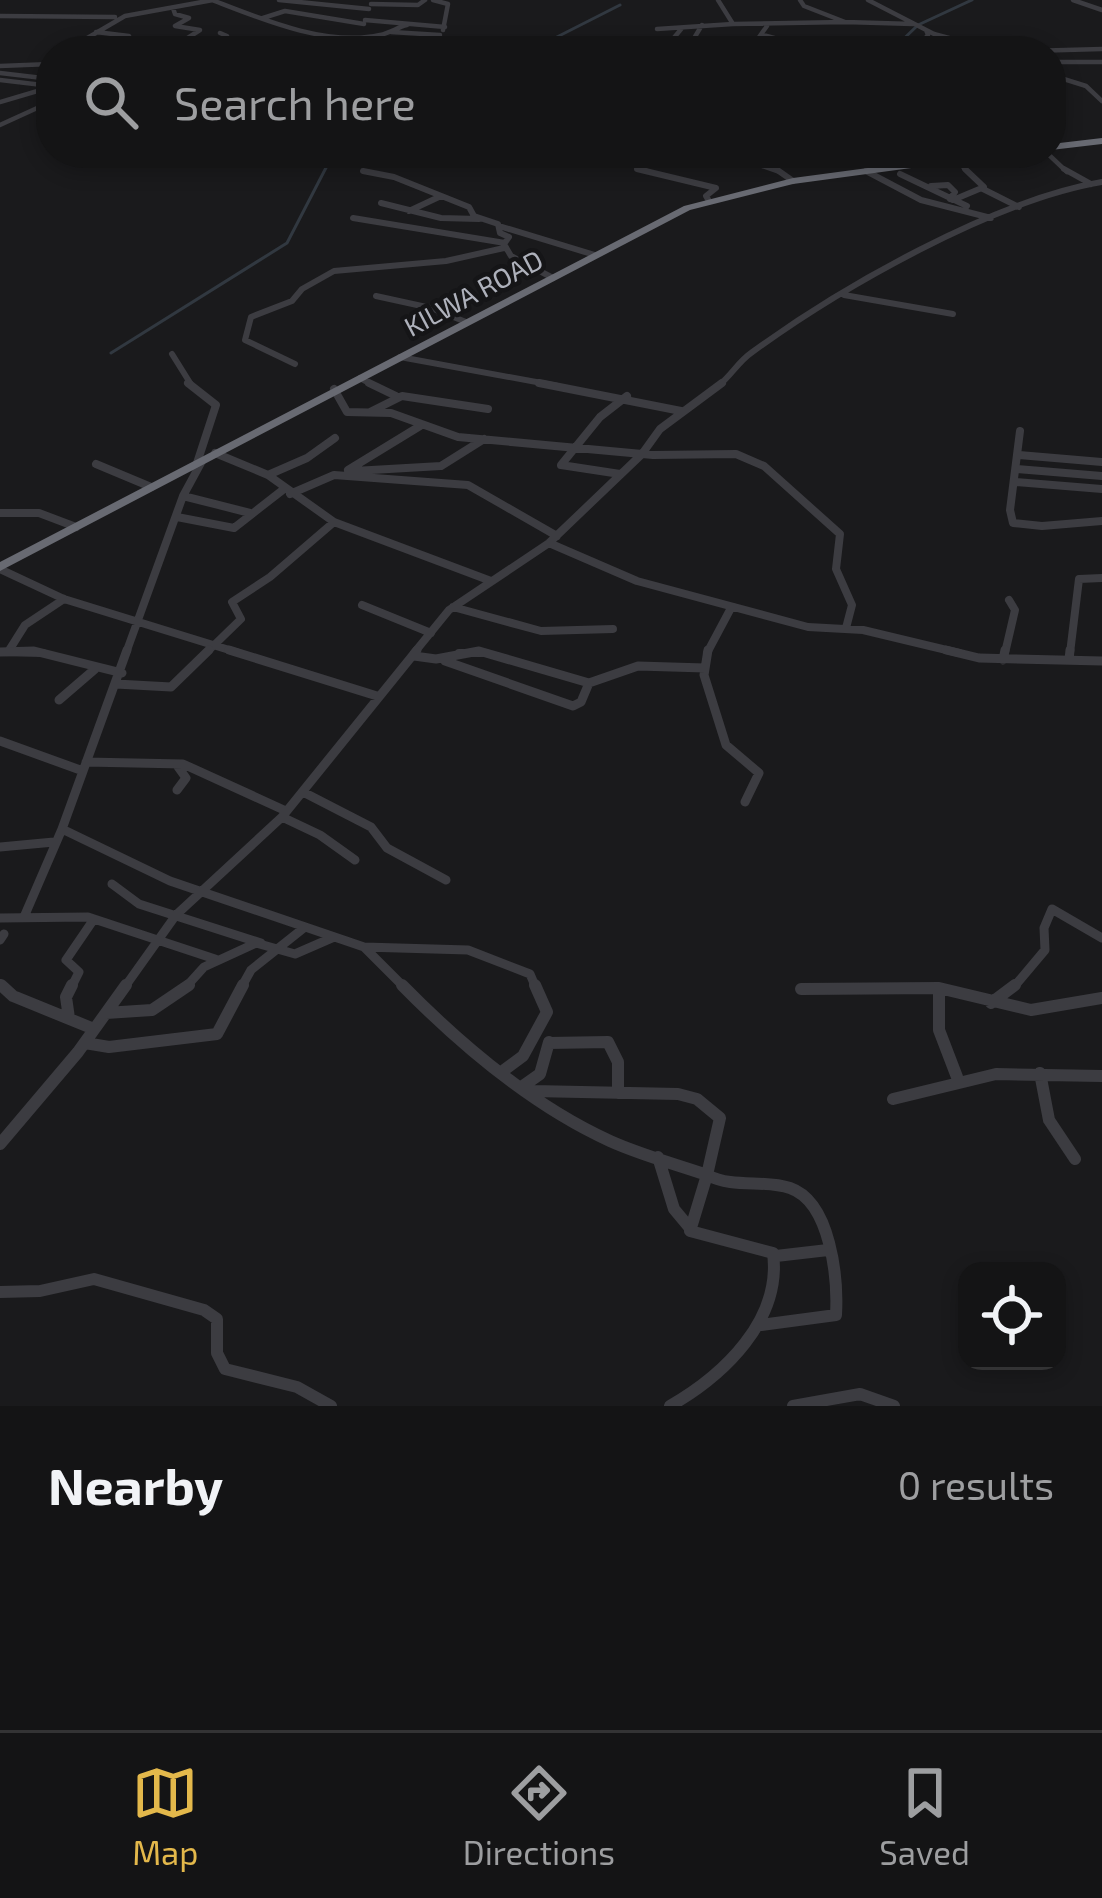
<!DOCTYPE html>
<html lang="en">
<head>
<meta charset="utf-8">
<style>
  :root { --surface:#141415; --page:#212122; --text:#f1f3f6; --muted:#9d9ea0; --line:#333334; --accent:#e3b84b }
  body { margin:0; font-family:"Exo 2",sans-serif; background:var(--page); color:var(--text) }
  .controls { position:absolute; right:36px; bottom:36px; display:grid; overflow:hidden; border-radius:24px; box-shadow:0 6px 18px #0003 }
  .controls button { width:108px; height:108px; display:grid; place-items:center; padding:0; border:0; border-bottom:3px solid var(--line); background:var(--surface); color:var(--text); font:60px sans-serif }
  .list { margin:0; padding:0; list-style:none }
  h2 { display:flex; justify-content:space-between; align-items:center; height:156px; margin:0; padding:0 48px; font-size:51px }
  h2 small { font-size:39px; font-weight:400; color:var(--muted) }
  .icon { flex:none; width:66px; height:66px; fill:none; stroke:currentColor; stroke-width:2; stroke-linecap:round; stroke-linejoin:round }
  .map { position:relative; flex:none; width:1102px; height:1406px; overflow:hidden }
  .search { position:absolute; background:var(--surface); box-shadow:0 6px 18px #0003; left:36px; right:36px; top:36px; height:132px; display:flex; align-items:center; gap:30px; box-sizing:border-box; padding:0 42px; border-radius:48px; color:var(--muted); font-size:45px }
  .sheet { height:324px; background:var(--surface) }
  nav { display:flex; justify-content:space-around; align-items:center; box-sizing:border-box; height:168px; border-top:3px solid var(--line); background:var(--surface); font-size:33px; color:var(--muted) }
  nav a { display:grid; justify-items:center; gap:6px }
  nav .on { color:var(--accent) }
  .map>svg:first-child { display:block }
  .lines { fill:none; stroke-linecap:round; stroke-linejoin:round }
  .stream { stroke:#313840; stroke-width:3 }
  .minor-far4 { stroke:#3c3c41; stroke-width:4.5 }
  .minor-far3 { stroke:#3c3c41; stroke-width:6 }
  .minor-far2 { stroke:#3c3c41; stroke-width:8 }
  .minor-far1 { stroke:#3c3c41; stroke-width:9 }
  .minor { stroke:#3c3c41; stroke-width:12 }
  .highway { fill:#686a72; fill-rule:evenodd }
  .labels { text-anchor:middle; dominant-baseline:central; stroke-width:9; stroke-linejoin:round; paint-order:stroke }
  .far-street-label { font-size:27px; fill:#aeb1bb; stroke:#151517 }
</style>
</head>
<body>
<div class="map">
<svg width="1102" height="1406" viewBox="0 0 1102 1406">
  <rect width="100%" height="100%" fill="#1a1a1c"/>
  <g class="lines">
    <path class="stream" d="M541,51l10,-11 69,-35
      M891,51l27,-26 54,-25
      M111,353l176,-110 43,-83 15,-7"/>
    <path class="minor-far4" d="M212,0c49,19 115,47 168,35 10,-2 18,-8 27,-10
      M279,0l90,9
      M433,0l15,4 -5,26
      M718,0l15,24 112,-2
      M800,0l4,6 41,16 68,2
      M868,0l66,34 63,17
      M1073,0l29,10
      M371,4l47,1 7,-5
      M173,8l2,6 14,4 -14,8 25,4 -17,11
      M0,16l115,1
      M263,18l22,-7 79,13
      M365,20l80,7
      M702,25l-12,20 62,2 15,-21
      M657,29l76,-5
      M96,32l33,4 3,9 -10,6
      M391,32l49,3
      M763,35l26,7 12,9
      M376,40l94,6 -2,5
      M81,41l45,8
      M65,51l60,-35 88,-16
      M150,51l18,-10 52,1
      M206,51l21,-15 -7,-3
      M663,51l19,-23
      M915,51l13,-16 -2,-5
      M1029,51l73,-2
      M1051,62h51
      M0,66l51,-2
      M0,73l51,6
      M1051,75l35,11 16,15
      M0,80l51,6
      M0,102l51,-15
      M0,125l46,-21
      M604,153l46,19
      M724,153l56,19
      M1047,153l20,19
      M963,167l5,5
      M363,171l6,1"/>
    <path class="minor-far3" d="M637,169l79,19 -10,8 3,5
      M776,169l17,12
      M1064,169l27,15
      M363,171l31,6 75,30 5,9 24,8 2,9 9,4 -5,7 7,12 42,22
      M866,171l55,29 70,18
      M900,174l67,32
      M931,186l17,-1 7,7 -5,7
      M983,189l36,18
      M953,200l31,-13 -19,-18
      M381,203l60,15 38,1
      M409,211l32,-15
      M353,218l152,25
      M499,226l96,29
      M844,295l109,19
      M376,296l55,12 35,14
      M172,354l20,32
      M400,357l158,29
      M295,364l-50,-24 6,-23 41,-16 10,-12 32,-18 112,-10 58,-13
      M360,378l15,8
      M718,386c13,-10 20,-24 33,-33 89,-65 243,-153 351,-171"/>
    <path class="minor-far2" d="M188,383l28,22 -19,58
      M369,383l27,13
      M539,383l142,28
      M334,389l13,23 44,1 67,24 195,18 83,-1 28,12 76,68 -4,35 16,36 -6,23
      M370,412l32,-16 86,13
      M1020,431l-10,79 3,13 29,3 60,-5
      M215,453l53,22 66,47 157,59
      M1019,455l83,7
      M96,464l55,23
      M1017,469l85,7
      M348,470l72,-44
      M354,471l87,-5 43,-27
      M620,474l-59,-9 39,-48 27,-21
      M268,475l39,-17 28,-20
      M1015,482l87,7
      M290,494l44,-19 134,10 89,51
      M183,496l67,17
      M0,513h39l37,14
      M177,517l57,11 50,-39
      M549,543l88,38 171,46 55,3 96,23
      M0,569l64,30 175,54
      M362,605l69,28
      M453,607l88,24 72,-2
      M0,652l43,1
      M8,652l17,-27 39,-26
      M126,653l57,-157 19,-35
      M206,653l35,-34 -9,-17 38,-25 64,-55
      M414,653l35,-43 100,-67 93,-89 18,-25 62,-46
      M459,653h27
      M707,653l24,-45
      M1005,653l10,-43 -6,-10
      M1070,653l9,-74 23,-1"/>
    <path class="minor-far1" d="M127,650l-65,179 108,52 194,66 41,41
      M229,650l148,46
      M708,650l-4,25 22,70 33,28 -14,29
      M946,650l33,8 123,3
      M0,652l34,-1 88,22
      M414,656l22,3 43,-8 110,32 49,-17 67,2
      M1003,660l2,-10
      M1069,660l1,-10
      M445,661l128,45 8,-4 8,-19
      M116,684l55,3 38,-37
      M59,700l36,-31
      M0,741l83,30
      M86,762l97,2 103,47
      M176,764l10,14 -9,12
      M303,792l68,35 16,21 59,32
      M282,817l38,18 35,25
      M0,847l54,-5
      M112,884l27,20 122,39
      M24,917l38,-88
      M0,918l88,-1 127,42
      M0,940l4,-6
      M364,947l104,3 62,24 6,14
      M0,984l4,4
      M71,988l8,-16 -13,-12 28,-41
      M124,988l52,-73 106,-98 135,-167
      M185,988l19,-21 52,-24 39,11 39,-17
      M241,988l10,-18 54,-43
      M927,988h12
      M1013,988l32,-38 -1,-22 8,-19 50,29"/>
    <path class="minor" d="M1,985l12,11 81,33
      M402,985c59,60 131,121 208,156 31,14 65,23 97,34l-17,56 83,22c9,67 -49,122 -103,153
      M939,988v42l18,47
      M801,989l138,-1 92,22 71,-12
      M991,1003l24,-18
      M106,1013l46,-3 37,-25
      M69,1018l-3,-21 6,-12
      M85,1043l24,4 108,-13 26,-49
      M549,1043l59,-1 10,20v31
      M500,1073l23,-17 24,-44 -12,-27
      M1040,1073l9,47 26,39
      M523,1086l17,-12 9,-32
      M533,1091l145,3 19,5 23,19 -13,57c28,14 55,4 83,13 41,14 48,91 46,127l-75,10
      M893,1099l103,-25 106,2
      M0,1144l78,-92 48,-67
      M658,1157l16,52 15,18
      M776,1256l52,-6
      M0,1292l40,-1 54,-12 110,31 13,9v34l8,16 72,18 34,19
      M793,1406l67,-12 34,12"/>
    <path class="highway" d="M1102,138v6l-51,6v-6z
      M980,153h25l-5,3 -207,28 -103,26 -690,361v-9l684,-356 109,-28z"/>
  </g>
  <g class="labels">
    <g class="far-street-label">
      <text transform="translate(473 292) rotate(-28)">KILWA ROAD</text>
    </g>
  </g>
</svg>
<div class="controls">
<button><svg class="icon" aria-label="locate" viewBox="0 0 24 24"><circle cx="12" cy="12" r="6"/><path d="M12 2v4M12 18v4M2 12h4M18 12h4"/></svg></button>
</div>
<div class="search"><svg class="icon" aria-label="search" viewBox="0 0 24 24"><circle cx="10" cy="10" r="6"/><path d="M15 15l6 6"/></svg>Search here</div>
</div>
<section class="sheet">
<h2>Nearby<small>0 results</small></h2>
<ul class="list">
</ul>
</section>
<nav>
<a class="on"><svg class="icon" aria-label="map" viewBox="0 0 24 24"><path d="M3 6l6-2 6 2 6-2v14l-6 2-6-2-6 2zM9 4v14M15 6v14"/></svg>Map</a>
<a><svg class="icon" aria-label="directions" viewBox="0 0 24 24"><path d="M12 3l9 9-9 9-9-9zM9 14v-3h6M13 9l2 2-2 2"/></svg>Directions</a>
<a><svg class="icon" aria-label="saved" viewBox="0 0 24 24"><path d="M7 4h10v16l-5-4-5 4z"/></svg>Saved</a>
</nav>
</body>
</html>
